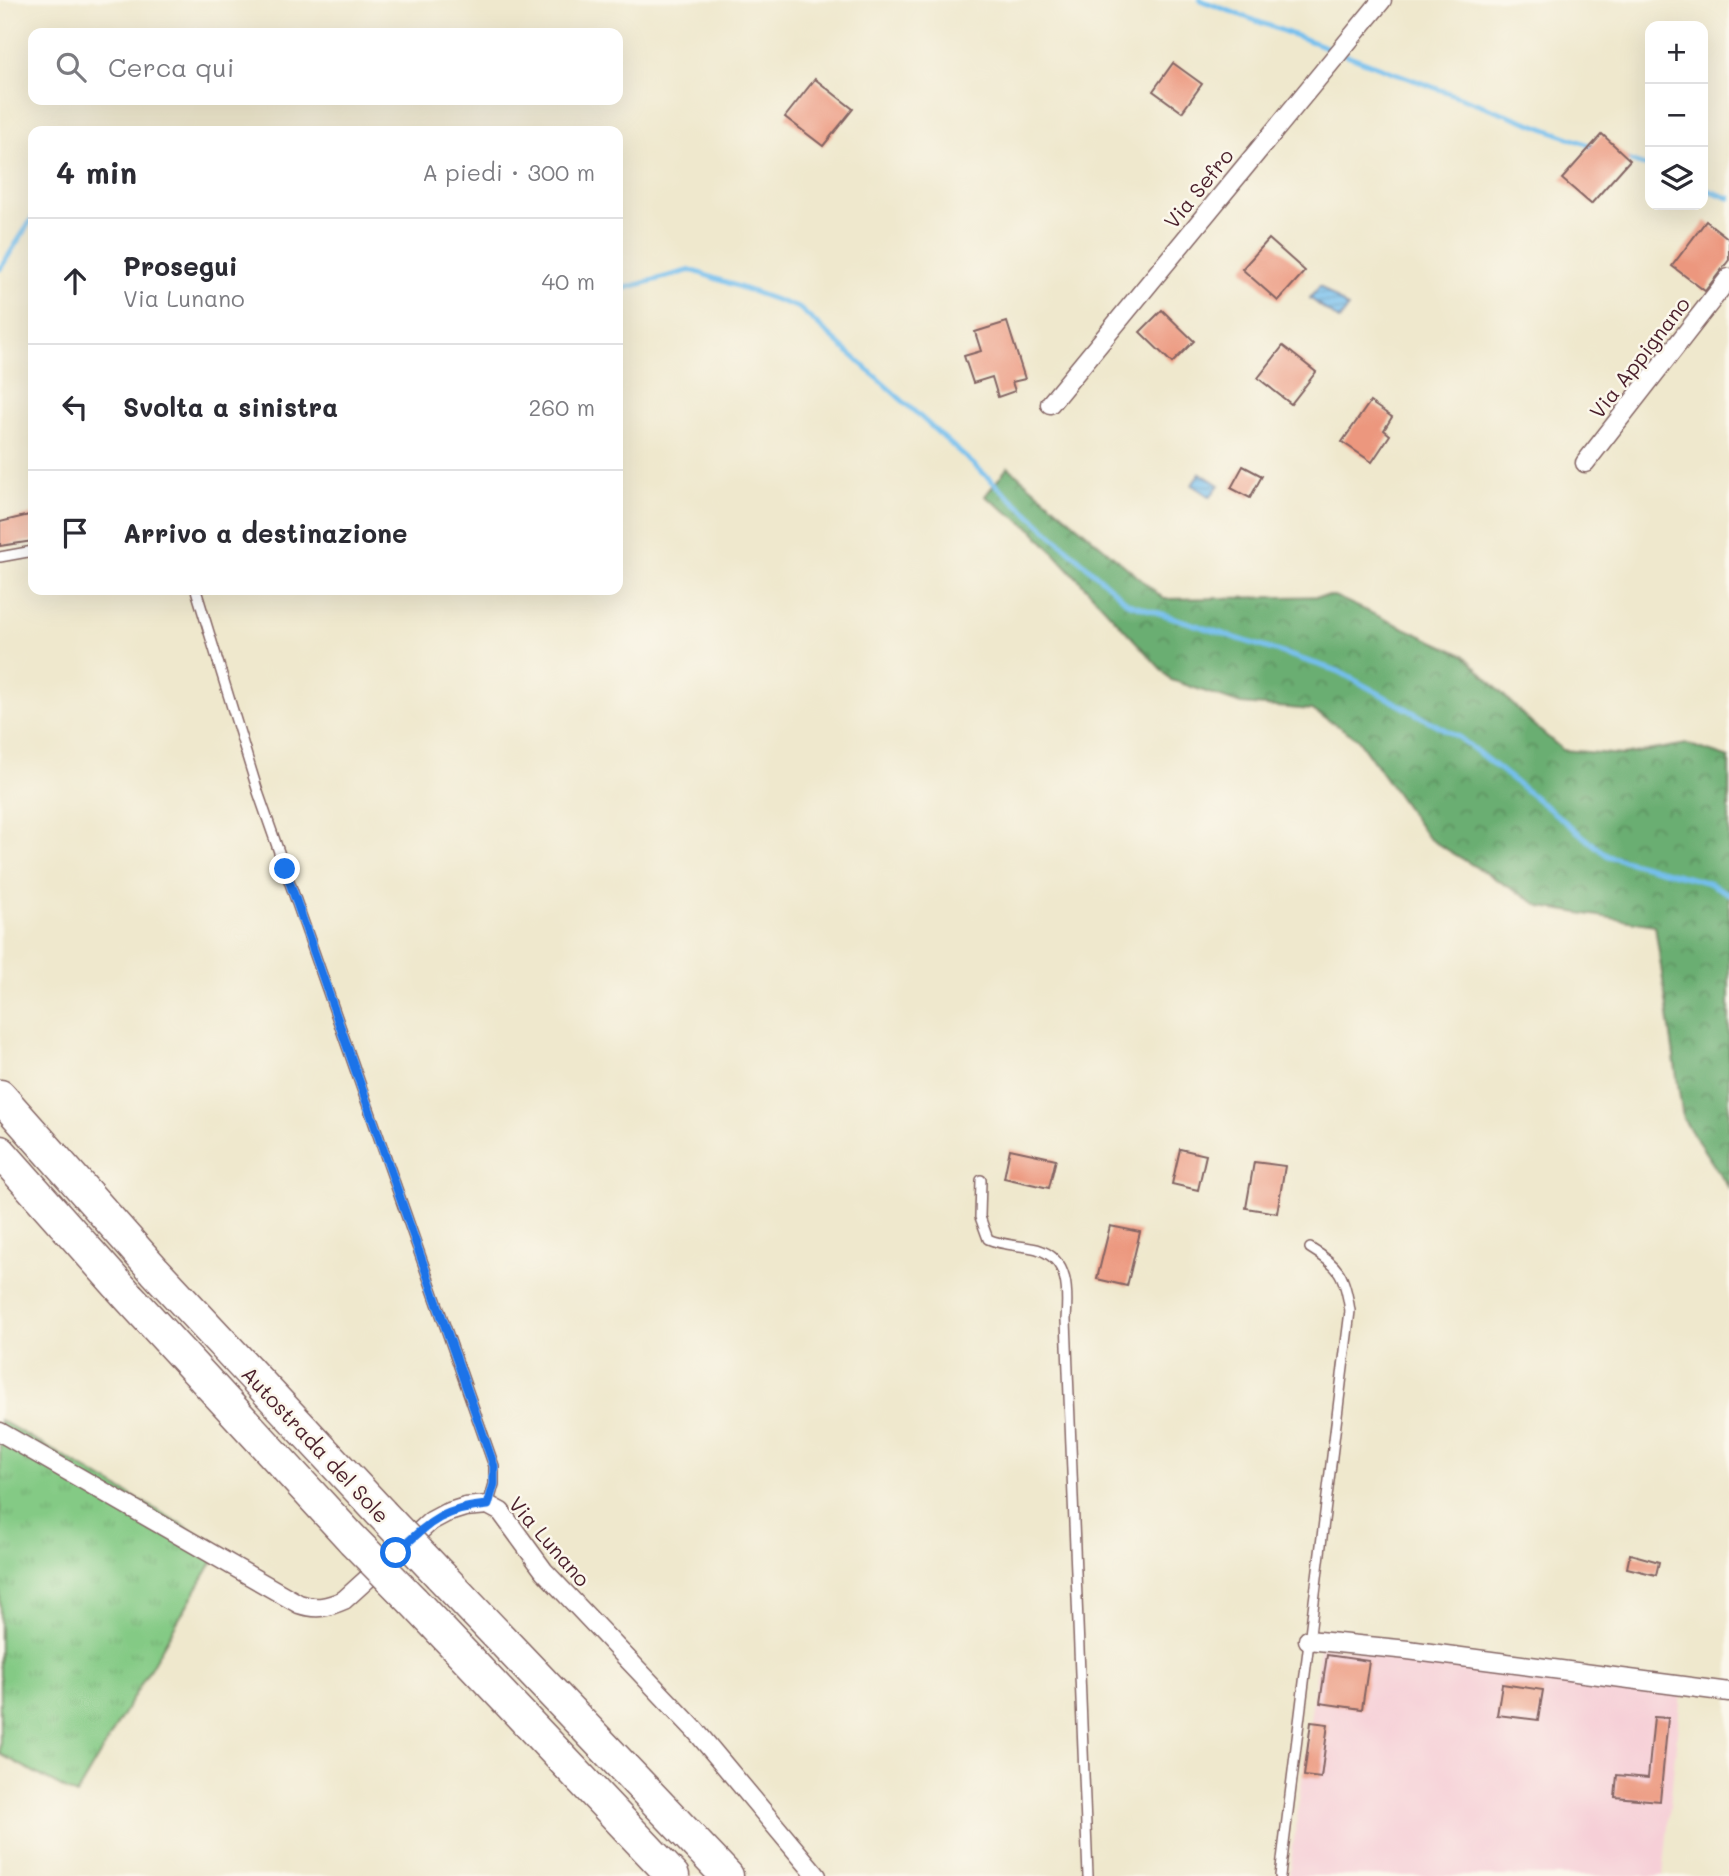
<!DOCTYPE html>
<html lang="it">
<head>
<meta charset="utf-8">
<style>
  :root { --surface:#fff; --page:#f7f7f7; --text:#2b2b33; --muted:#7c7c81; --line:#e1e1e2 }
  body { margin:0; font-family:Mali,sans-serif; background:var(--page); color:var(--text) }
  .controls { position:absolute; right:21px; top:21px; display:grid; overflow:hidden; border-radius:14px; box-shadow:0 7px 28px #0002 }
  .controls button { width:63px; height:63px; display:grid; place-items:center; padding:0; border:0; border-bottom:2px solid var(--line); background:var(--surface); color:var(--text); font:35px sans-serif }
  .stop { position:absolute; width:21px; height:21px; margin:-16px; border:5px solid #1a73e8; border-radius:50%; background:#fff }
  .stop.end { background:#1a73e8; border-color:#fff; box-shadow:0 2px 7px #0008 }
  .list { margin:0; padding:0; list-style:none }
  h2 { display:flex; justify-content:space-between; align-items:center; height:91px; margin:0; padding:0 28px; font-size:30px }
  h2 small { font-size:23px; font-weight:400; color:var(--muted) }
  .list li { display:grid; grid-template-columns:46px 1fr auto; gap:21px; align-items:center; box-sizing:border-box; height:126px; padding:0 28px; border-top:2px solid var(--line) }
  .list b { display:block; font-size:26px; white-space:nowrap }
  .list p { margin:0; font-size:23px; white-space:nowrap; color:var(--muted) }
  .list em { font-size:23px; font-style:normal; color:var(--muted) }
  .icon { flex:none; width:38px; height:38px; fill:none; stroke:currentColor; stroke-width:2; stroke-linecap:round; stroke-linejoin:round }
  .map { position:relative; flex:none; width:1729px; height:1876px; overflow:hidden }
  .search { position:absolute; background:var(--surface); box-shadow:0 7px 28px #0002; left:28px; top:28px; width:595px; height:77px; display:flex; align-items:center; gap:18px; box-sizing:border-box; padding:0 24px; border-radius:14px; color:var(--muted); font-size:26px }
  .panel { position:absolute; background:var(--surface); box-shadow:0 7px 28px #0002; left:28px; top:126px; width:595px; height:469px; border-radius:14px }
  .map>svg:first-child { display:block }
  .built { fill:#f6cfd7 }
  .grass { fill:url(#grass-tufts); stroke:#677458; stroke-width:2 }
  .forest { fill:url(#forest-crowns); stroke:#5a664e; stroke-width:2 }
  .water { fill:url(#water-rules); stroke:#5f6f8c; stroke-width:2 }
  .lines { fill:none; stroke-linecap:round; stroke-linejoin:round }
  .stream { stroke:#74bfee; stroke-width:5 }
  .building { fill:#ec977e }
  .lane-casing { stroke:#846564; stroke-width:12 }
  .street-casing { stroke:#846564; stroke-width:21 }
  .highway-casing { stroke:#846564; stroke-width:35 }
  .lane { stroke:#fff; stroke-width:9 }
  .street { stroke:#fff; stroke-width:18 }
  .highway { stroke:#fff; stroke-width:32 }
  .highway-bridge-casing { stroke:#846564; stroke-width:35; stroke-linecap:butt }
  .highway-bridge { stroke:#fff; stroke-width:32 }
  .route { stroke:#1a73e8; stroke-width:9 }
  .labels { text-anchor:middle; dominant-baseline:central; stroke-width:5; stroke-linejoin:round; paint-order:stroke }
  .street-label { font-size:21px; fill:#4a1f2b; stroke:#fbf7ec }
</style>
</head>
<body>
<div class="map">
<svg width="1729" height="1876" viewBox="0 0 1729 1876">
  <defs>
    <pattern id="grass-tufts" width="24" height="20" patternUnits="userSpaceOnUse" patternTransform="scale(1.75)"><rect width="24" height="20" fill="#84ca85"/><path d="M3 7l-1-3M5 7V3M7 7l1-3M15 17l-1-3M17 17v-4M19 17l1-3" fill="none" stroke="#74ad73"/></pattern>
    <pattern id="forest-crowns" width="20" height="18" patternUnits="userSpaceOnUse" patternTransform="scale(1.75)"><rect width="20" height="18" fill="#6bae72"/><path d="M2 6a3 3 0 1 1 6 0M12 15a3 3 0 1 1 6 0" fill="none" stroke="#5a8d5e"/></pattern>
    <pattern id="water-rules" width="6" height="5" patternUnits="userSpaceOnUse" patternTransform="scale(1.75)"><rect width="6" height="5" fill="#74bfee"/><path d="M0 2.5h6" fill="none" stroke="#619bc1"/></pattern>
  </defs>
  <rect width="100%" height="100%" fill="#fbf7ec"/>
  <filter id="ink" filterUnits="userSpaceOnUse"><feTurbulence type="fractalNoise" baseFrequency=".0143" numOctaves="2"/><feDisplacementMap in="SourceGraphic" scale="14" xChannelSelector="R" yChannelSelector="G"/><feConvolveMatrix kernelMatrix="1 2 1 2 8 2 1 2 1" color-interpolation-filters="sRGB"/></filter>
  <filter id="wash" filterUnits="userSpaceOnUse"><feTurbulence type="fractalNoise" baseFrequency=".00686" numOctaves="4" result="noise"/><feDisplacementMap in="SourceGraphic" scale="28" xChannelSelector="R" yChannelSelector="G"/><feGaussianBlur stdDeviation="1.57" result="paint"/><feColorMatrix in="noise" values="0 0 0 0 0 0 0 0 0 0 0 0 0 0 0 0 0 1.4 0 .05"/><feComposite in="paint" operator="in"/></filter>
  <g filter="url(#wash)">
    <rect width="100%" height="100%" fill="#efe8cd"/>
    <path class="built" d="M1320,1646l361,47 -18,183h-374z"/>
    <path class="grass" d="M0,1420l221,127 -145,248 -76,-41z"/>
    <path class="forest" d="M1008,467l156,132 170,-3 130,59 67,68 32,27 60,5 64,-11 42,14v430l-46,-69 -28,-194 -113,-18 -114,-69 -71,-100 -45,-28 -71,-6 -70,-24 -138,-150 -48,-34z"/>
    <path class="water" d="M1320,286l28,22 -9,12 -29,-22z
      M1200,473l19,12 -9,12 -18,-12z"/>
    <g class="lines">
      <path class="stream" d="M1200,0l134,50
        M1344,54l253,94
        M1626,159l24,9
        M1703,188l26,10
        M0,269l33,-52
        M618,290l73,-20 108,38 329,295 210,68 122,67 148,118 101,27 20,11"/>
    </g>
    <g id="blocks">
      <path class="building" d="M1173,63l29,21 -20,28 -29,-21z
        M815,79l38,30 -30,37 -38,-29z
        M1602,134l28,26 -39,44 -29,-25z
        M1706,221l23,18v21l-24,31 -33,-25z
        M1269,239l36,32 -27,30 -36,-32z
        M1162,310l32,31 -22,22 -32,-31z
        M1007,322l18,57 -13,3 3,9 -17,6 -6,-20 -19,6 -9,-27 17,-5 -6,-19z
        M1283,346l33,26 -25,32 -33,-26z
        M1370,402l22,15 -8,13 6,5 -18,27 -30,-20z
        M1243,466l19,10 -12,22 -19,-10z
        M33,514v27l-33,5v-24z
        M1010,1149l46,10 -7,29 -45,-10z
        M1180,1149l26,6 -8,35 -26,-6z
        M1254,1162l31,4 -8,47 -31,-5z
        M1110,1226l30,6 -13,54 -30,-7z
        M1630,1554l29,8 -3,13 -29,-7z
        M1327,1655l42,6 -7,48 -42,-6z
        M1502,1684l41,6 -5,30 -41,-5z
        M1654,1717l14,1 -8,83 -45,-4 2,-22 31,3z
        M1311,1722l17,2 -7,54 -17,-2z"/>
    </g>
  </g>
  <g filter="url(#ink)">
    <use href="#blocks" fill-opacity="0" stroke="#846564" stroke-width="2"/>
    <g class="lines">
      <defs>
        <path id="lane" d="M0,557l33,-6
          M196,590l62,202 236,674v18l-6,21
          M981,1180l-1,37 8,22c16,7 33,6 49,10 33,10 31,44 29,71l22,556
          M1280,1876l70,-565c-5,-35 -10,-45 -40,-63"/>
        <path id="street" d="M1050,404l332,-404
          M1585,463l144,-185
          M0,1432l299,172c18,6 29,3 45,-4l87,-79 15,-8 19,-6 23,-2 13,7 43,59 151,159 122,146
          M1308,1640l100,10 321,42"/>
        <path id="highway" d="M0,1096l155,175 226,242
          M0,1152l128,144 225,244
          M440,1575l287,301
          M413,1601l260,275"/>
      </defs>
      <use href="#lane" class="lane-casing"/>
      <use href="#street" class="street-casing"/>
      <use href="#highway" class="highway-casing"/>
      <use href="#lane" class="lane"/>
      <use href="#street" class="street"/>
      <use href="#highway" class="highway"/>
      <defs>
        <path id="highway-bridge" d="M381,1513l59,62
          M353,1540l60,61"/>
      </defs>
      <use href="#highway-bridge" class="highway-bridge-casing"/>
      <use href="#highway-bridge" class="highway-bridge"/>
    </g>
  </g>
  <g class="lines" filter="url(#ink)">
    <path class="route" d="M285,869l209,597v18l-6,21c-47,4 -59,18 -92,48"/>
  </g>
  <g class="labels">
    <g class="street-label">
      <text transform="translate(1198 188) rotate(-51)">Via Sefro</text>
      <text transform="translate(1639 357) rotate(-52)">Via Appignano</text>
      <text transform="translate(316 1444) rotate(47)">Autostrada del Sole</text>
      <text transform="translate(550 1541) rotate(49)">Via Lunano</text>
    </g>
  </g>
</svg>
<div class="controls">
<button>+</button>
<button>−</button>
<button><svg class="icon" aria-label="layers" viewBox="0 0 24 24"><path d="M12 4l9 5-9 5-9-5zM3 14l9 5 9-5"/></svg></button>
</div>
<div class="stop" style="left:396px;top:1553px"></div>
<div class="stop end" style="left:285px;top:869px"></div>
<div class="search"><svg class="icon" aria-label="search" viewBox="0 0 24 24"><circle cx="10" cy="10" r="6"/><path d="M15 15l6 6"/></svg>Cerca qui</div>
<section class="panel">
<h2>4 min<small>A piedi · 300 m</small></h2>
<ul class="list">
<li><svg class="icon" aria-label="ahead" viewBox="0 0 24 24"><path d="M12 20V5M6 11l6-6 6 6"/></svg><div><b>Prosegui</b><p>Via Lunano</p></div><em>40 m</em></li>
<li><svg class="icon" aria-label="left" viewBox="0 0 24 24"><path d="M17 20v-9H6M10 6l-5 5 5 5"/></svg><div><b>Svolta a sinistra</b></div><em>260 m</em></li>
<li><svg class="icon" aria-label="arrive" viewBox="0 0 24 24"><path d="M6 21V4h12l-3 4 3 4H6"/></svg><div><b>Arrivo a destinazione</b></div></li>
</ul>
</section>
</div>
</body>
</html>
